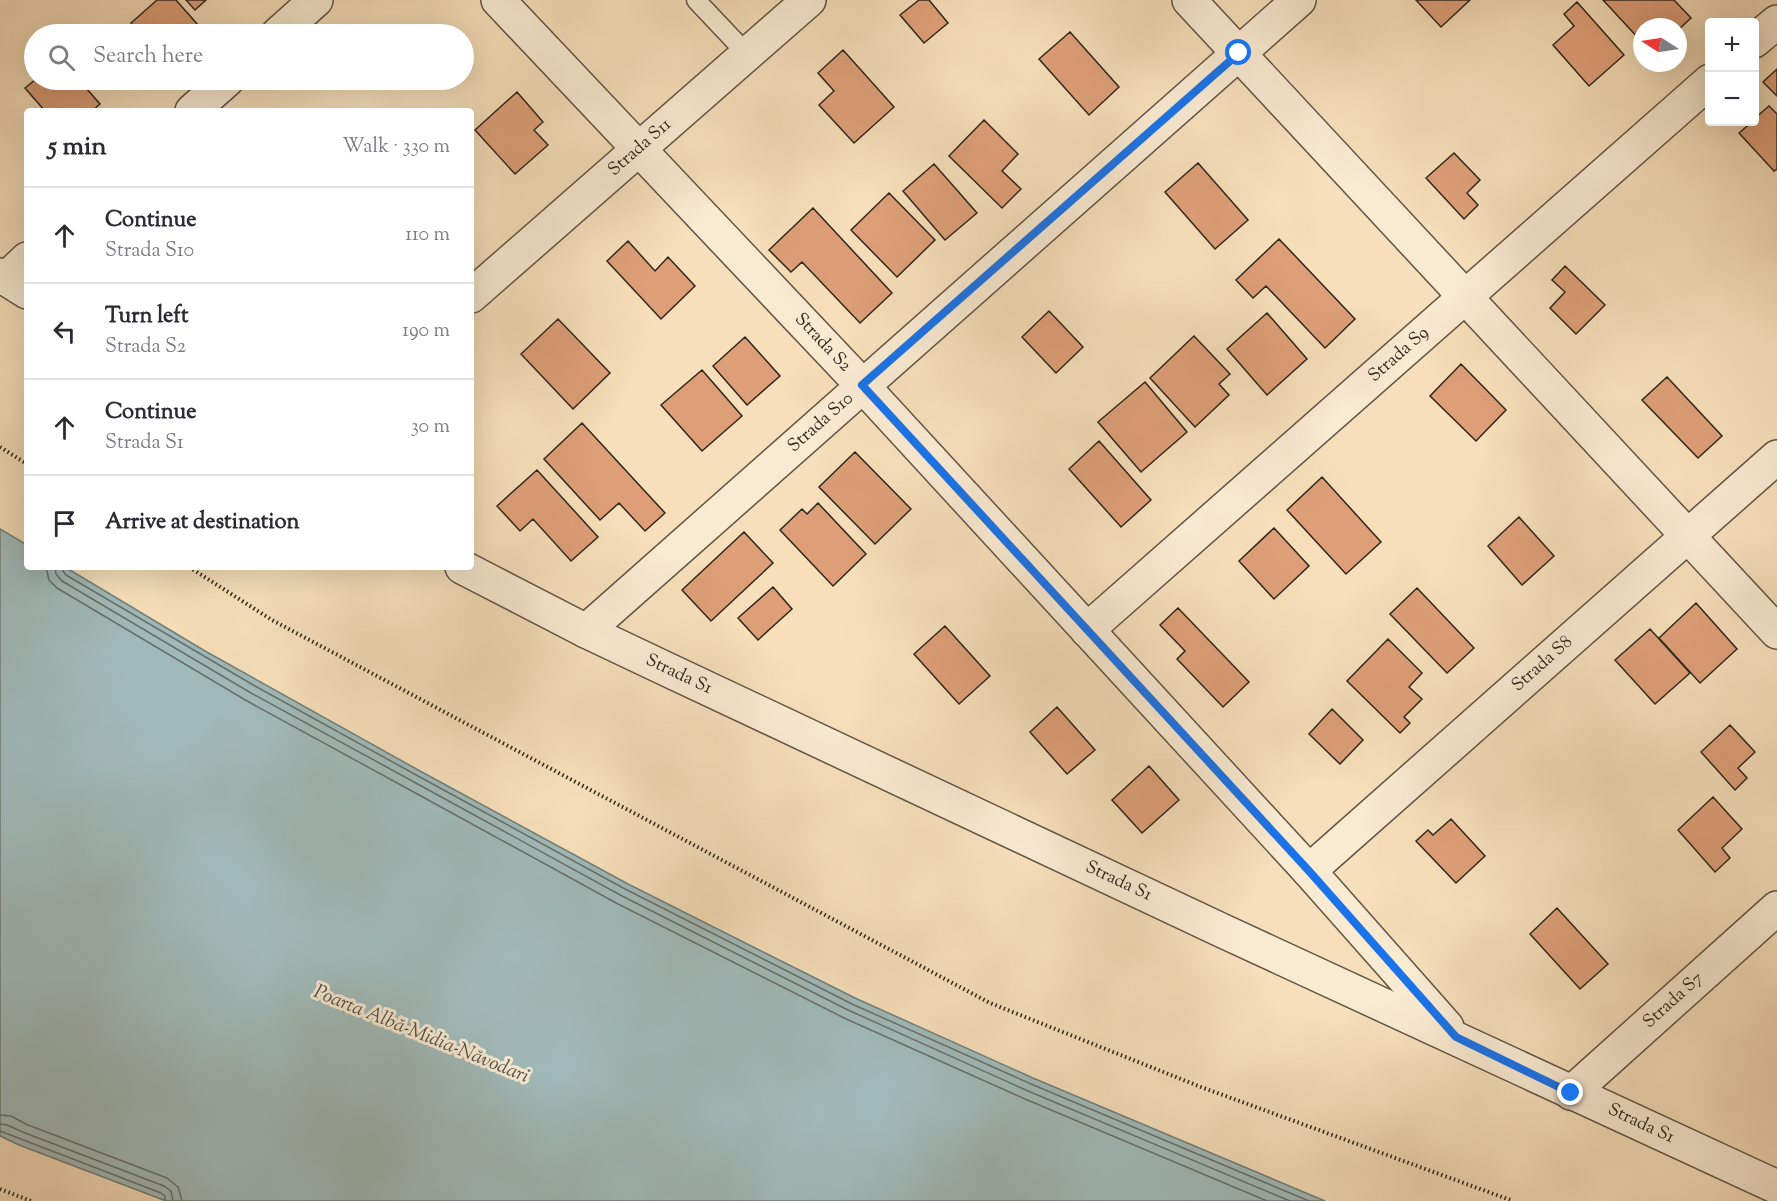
<!DOCTYPE html>
<html lang="en">
<head>
<meta charset="utf-8">
<style>
  :root { --surface:#fff; --page:#f2f2f3; --text:#2b2b33; --muted:#7c7c81; --line:#e1e1e2 }
  body { margin:0; font-family:"Sorts Mill Goudy",serif; background:var(--page); color:var(--text) }
  .controls { position:absolute; right:18px; top:18px; display:grid; overflow:hidden; border-radius:6px; box-shadow:0 6px 24px #0002 }
  .controls button { width:54px; height:54px; display:grid; place-items:center; padding:0; border:0; border-bottom:2px solid var(--line); background:var(--surface); color:var(--text); font:30px sans-serif }
  .compass { position:absolute; left:1633px; top:18px; width:54px; height:54px; border-radius:50%; background:var(--surface); box-shadow:0 6px 24px #0002; rotate:282deg }
  .stop { position:absolute; width:18px; height:18px; margin:-14px; border:4px solid #1a73e8; border-radius:50%; background:#fff }
  .stop.end { background:#1a73e8; border-color:#fff; box-shadow:0 2px 6px #0008 }
  .list { margin:0; padding:0; list-style:none }
  h2 { display:flex; justify-content:space-between; align-items:center; height:78px; margin:0; padding:0 24px; font-size:26px }
  h2 small { font-size:20px; font-weight:400; color:var(--muted) }
  .list li { display:grid; grid-template-columns:39px 1fr auto; gap:18px; align-items:center; box-sizing:border-box; height:96px; padding:0 24px; border-top:2px solid var(--line) }
  .list b { display:block; font-size:22px; white-space:nowrap }
  .list p { margin:0; font-size:20px; white-space:nowrap; color:var(--muted) }
  .list em { font-size:20px; font-style:normal; color:var(--muted) }
  .icon { flex:none; width:33px; height:33px; fill:none; stroke:currentColor; stroke-width:2; stroke-linecap:round; stroke-linejoin:round }
  .map { position:relative; flex:none; width:1777px; height:1201px; overflow:hidden }
  .search { position:absolute; background:var(--surface); box-shadow:0 6px 24px #0002; left:24px; top:24px; width:450px; height:66px; display:flex; align-items:center; gap:15px; box-sizing:border-box; padding:0 21px; border-radius:33px; color:var(--muted); font-size:22px }
  .panel { position:absolute; background:var(--surface); box-shadow:0 6px 24px #0002; left:24px; top:108px; width:450px; height:462px; border-radius:6px }
  .map>svg:first-child { display:block }
  .water { fill:#a0bab9; stroke:#727f7a; stroke-width:1.5 }
  .lines { fill:none; stroke-linecap:round; stroke-linejoin:round }
  .shore { stroke:#67706a; stroke-width:1.5 }
  .building { fill:#de9f78; stroke:#2e261c; stroke-width:1.5 }
  .lane-casing { stroke:#605444; stroke-width:21 }
  .street-casing { stroke:#605444; stroke-width:36 }
  .path { stroke:#2e261c; stroke-width:4; stroke-dasharray:1.5 3; stroke-linecap:butt }
  .lane { stroke:#f9ead2; stroke-width:18 }
  .street { stroke:#f9ead2; stroke-width:33 }
  .route { stroke:#1a73e8; stroke-width:8 }
  .labels { text-anchor:middle; dominant-baseline:central; stroke-width:6; stroke-linejoin:round; paint-order:stroke }
  .street-label { font-size:18px; fill:#2e261c; stroke:#f9ead2 }
  .water-label { font-size:20px; font-style:italic; fill:#50524b; stroke:#f9ead2 }
</style>
</head>
<body>
<div class="map">
<svg width="1777" height="1201" viewBox="0 0 1777 1201">
  <rect width="100%" height="100%" fill="#f6dfba"/>
  <filter id="stains"><feTurbulence type="fractalNoise" baseFrequency=".00333" numOctaves="4"/><feColorMatrix values="0 0 0 0 .2 0 0 0 0 .09 0 0 0 0 .02 0 0 0 .5 -.17"/></filter>
  <radialGradient id="worn" r=".72"><stop offset=".6" stop-color="#630" stop-opacity="0"/><stop offset="1" stop-color="#630" stop-opacity=".3"/></radialGradient>
  <path class="water" d="M0,529l27,16v22h38l140,84 215,120 208,113 227,114 178,80 292,123h-1159l-147,-56 -19,-9z"/>
  <g class="lines">
    <path class="shore" d="M46,567l3,13 8,8 190,113 163,89 208,114 226,114 181,81 242,102
      M55,567l1,7 6,7 189,112 163,89 208,114 226,114 180,81 262,110
      M63,567v4l3,4 189,111 163,90 207,113 227,115 179,80 278,117
      M0,1115l11,1 17,9 139,53 11,9 4,14
      M0,1124l7,1 18,8 139,53 7,5 2,10
      M0,1131l161,62 4,3v5"/>
  </g>
  <path class="building" d="M157,0h19l22,25 -11,9h-46l-10,-11z
    M186,0h20l-11,10z
    M919,0h10l19,23 -24,20 -24,-28z
    M1416,0h54l-29,27z
    M1603,0h71l17,18 -13,12v-3h-36v15z
    M1577,2l47,53 -35,31 -36,-41 21,-19 -10,-12z
    M1070,32l49,55 -30,28 -50,-56z
    M843,50l51,57 -40,36 -35,-38 15,-14 -16,-18z
    M1777,69v27l-14,-14z
    M35,80h44l21,24 -8,7h-47l-20,-23z
    M517,92l26,30 -9,8 14,15 -33,29 -40,-44z
    M1769,106l8,8v55l-3,2 -35,-38 13,-11h2v-3z
    M984,120l34,34 -16,17 19,18 -19,19 -53,-52z
    M1454,153l26,27 -13,13 11,12 -14,14 -38,-41z
    M1198,163l50,57 -33,29 -50,-57z
    M934,164l43,49 -32,27 -42,-49z
    M889,193l46,47 -38,37 -46,-47z
    M813,208l79,85 -32,30 -58,-61 -11,10 -22,-22z
    M1279,239l76,80 -30,29 -59,-62 -13,12 -17,-18z
    M628,241l27,30 13,-14 27,29 -34,33 -54,-58z
    M1565,266l40,39 -29,29 -26,-26 15,-16 -13,-12z
    M1049,311l34,36 -27,26 -34,-36z
    M1267,313l40,46 -40,36 -40,-46z
    M558,319l52,54 -37,36 -52,-55z
    M1194,336l36,38 -11,10 10,11 -34,32 -45,-49z
    M745,337l35,39 -33,29 -34,-39z
    M1461,364l45,46 -30,31 -46,-45z
    M702,370l40,46 -40,35 -41,-46z
    M1667,377l55,59 -24,22 -56,-58z
    M1145,382l42,50 -46,40 -43,-50z
    M582,423l83,90 -20,18 -26,-28 -19,17 -56,-61z
    M1099,441l52,59 -30,27 -52,-58z
    M855,452l56,57 -36,35 -56,-57z
    M537,470l61,67 -27,24 -38,-42 -13,12 -23,-25z
    M1322,477l59,65 -35,32 -59,-64z
    M818,503l48,51 -33,32 -53,-56 22,-21 5,5z
    M1519,517l35,39 -32,29 -34,-39z
    M1274,528l35,38 -35,33 -35,-38z
    M744,532l29,31 -62,58 -29,-31z
    M773,587l19,22 -34,31 -20,-22z
    M1417,588l57,60 -27,25 -57,-59z
    M1696,603l41,46 -37,34 -41,-45z
    M1178,608l71,74 -26,25 -46,-48 8,-8 -25,-26z
    M945,626l45,50 -31,28 -45,-50z
    M1650,629l40,44 -35,31 -40,-44z
    M1388,639l34,34 -13,14 13,12 -18,18 6,6 -10,10 -53,-52z
    M1057,707l38,43 -28,24 -37,-42z
    M1332,709l31,31 -23,24 -31,-30z
    M1730,725l25,27 -17,16 9,10 -12,12 -34,-38z
    M1149,766l30,34 -37,33 -30,-33z
    M1713,797l29,32 -20,19 8,10 -15,14 -37,-42z
    M1451,819l34,37 -29,27 -40,-42 12,-11 5,5z
    M1557,908l51,56 -28,25 -50,-55z"/>
  <g class="lines">
    <defs>
      <path id="lane" d="M696,0l51,54"/>
      <g id="street">
        <path id="s1" d="M498,0l364,385 447,486 138,156"/>
        <path d="M1189,0l588,632"/>
        <path d="M278,34l38,-34"/>
        <path d="M1754,41l23,-19"/>
        <path d="M192,111l35,-31"/>
        <path d="M0,275l27,17"/>
        <path d="M6,279l21,-20"/>
        <path id="s2" d="M471,296l338,-296"/>
        <path id="s3" d="M462,567l124,64 78,37 559,263 554,256"/>
        <path id="s4" d="M1087,630l623,-549"/>
        <path id="s5" d="M586,631l713,-631"/>
        <path id="s6" d="M1309,871l468,-414"/>
        <path id="s7" d="M1571,1093l206,-185"/>
      </g>
    </defs>
    <use href="#lane" class="lane-casing"/>
    <use href="#street" class="street-casing"/>
    <path class="path" d="M0,447l27,17
      M189,567l83,53 718,383 211,84 312,114
      M0,1189l31,12"/>
    <use href="#lane" class="lane"/>
    <use href="#street" class="street"/>
  </g>
  <g class="lines">
    <path class="route" d="M1239,53l-377,332 447,486 147,166 115,56"/>
  </g>
  <g class="labels">
    <g class="street-label">
      <text stroke="none"><textPath href="#s2" startOffset="225">Strada S11</textPath></text>
      <text stroke="none"><textPath href="#s1" startOffset="472">Strada S2</textPath></text>
      <text stroke="none"><textPath href="#s4" startOffset="416">Strada S9</textPath></text>
      <text stroke="none"><textPath href="#s5" startOffset="314">Strada S10</textPath></text>
      <text stroke="none"><textPath href="#s6" startOffset="312">Strada S8</textPath></text>
      <text stroke="none"><textPath href="#s3" startOffset="242">Strada S1</textPath></text>
      <text stroke="none"><textPath href="#s3" startOffset="728">Strada S1</textPath></text>
      <text stroke="none"><textPath href="#s7" startOffset="138">Strada S7</textPath></text>
      <text stroke="none"><textPath href="#s3" startOffset="1304">Strada S1</textPath></text>
    </g>
    <g class="water-label">
      <text transform="translate(421 1035) rotate(22)">Poarta Albă-Midia-Năvodari</text>
    </g>
  </g>
  <rect width="100%" height="100%" filter="url(#stains)"/>
  <rect width="100%" height="100%" fill="url(#worn)"/>
</svg>
<div class="controls">
<button>+</button>
<button>−</button>
</div>
<svg class="compass" viewBox="-18 -18 36 36"><path d="M0-13l5 13h-10z" fill="#e53935"/><path d="M0 13l5-13h-10z" fill="#7c7c81"/></svg>
<div class="stop" style="left:1239px;top:53px"></div>
<div class="stop end" style="left:1571px;top:1093px"></div>
<div class="search"><svg class="icon" aria-label="search" viewBox="0 0 24 24"><circle cx="10" cy="10" r="6"/><path d="M15 15l6 6"/></svg>Search here</div>
<section class="panel">
<h2>5 min<small>Walk · 330 m</small></h2>
<ul class="list">
<li><svg class="icon" aria-label="ahead" viewBox="0 0 24 24"><path d="M12 20V5M6 11l6-6 6 6"/></svg><div><b>Continue</b><p>Strada S10</p></div><em>110 m</em></li>
<li><svg class="icon" aria-label="left" viewBox="0 0 24 24"><path d="M17 20v-9H6M10 6l-5 5 5 5"/></svg><div><b>Turn left</b><p>Strada S2</p></div><em>190 m</em></li>
<li><svg class="icon" aria-label="ahead" viewBox="0 0 24 24"><path d="M12 20V5M6 11l6-6 6 6"/></svg><div><b>Continue</b><p>Strada S1</p></div><em>30 m</em></li>
<li><svg class="icon" aria-label="arrive" viewBox="0 0 24 24"><path d="M6 21V4h12l-3 4 3 4H6"/></svg><div><b>Arrive at destination</b></div></li>
</ul>
</section>
</div>
</body>
</html>
